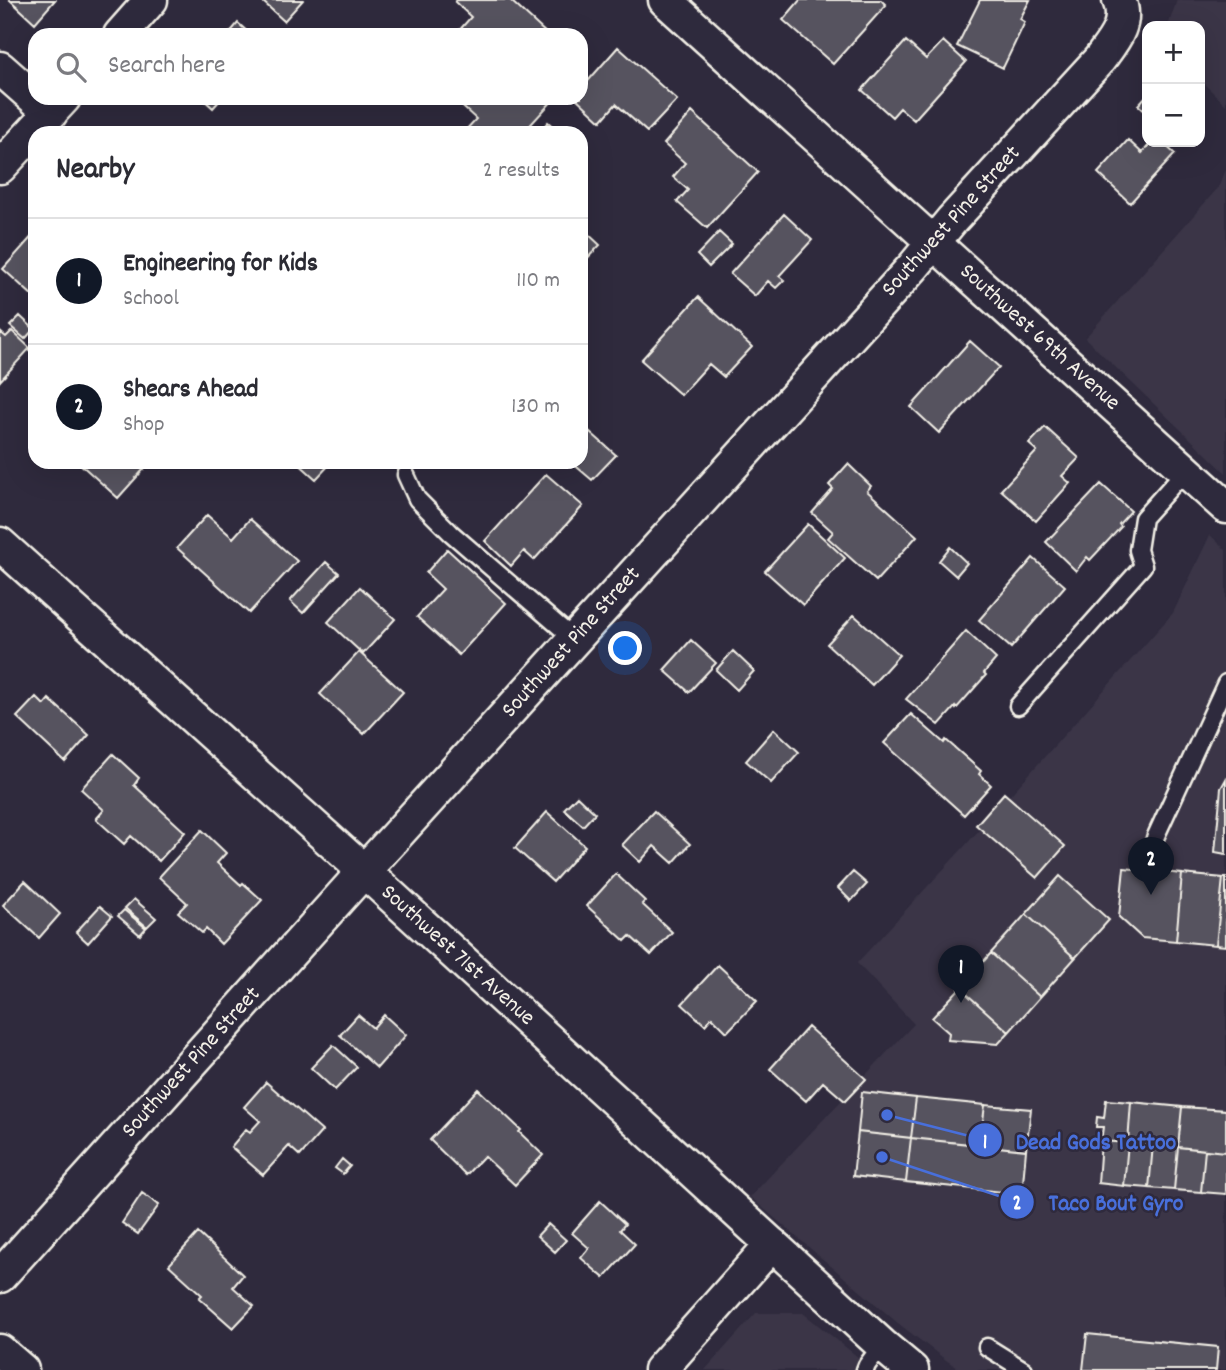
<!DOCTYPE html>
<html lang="en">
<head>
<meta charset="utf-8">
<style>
  :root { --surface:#fff; --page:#f2f2f3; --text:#2b2b33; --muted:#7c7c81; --line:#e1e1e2; --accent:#111827 }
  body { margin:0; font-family:Dekko,sans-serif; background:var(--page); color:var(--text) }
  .controls { position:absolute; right:21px; top:21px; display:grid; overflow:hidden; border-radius:14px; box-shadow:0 7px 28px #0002 }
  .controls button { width:63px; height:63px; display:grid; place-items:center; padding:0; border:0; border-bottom:2px solid var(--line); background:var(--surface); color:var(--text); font:35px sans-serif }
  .you { position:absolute; left:626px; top:649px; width:24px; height:24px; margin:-18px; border:5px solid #fff; border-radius:50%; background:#1a73e8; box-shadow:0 0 0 10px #1a73e833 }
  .badge { display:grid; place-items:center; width:46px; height:46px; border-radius:50%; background:var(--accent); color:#fff; font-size:23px; font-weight:700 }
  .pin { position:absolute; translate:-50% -58px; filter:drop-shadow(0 2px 4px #0008) }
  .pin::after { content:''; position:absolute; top:37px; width:24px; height:21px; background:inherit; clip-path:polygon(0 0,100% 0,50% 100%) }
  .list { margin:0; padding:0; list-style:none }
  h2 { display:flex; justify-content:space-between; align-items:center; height:91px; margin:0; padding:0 28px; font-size:30px }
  h2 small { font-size:23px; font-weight:400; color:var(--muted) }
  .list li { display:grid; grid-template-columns:46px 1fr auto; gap:21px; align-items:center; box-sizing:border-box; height:126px; padding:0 28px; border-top:2px solid var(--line) }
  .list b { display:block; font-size:26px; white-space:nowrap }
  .list p { margin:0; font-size:23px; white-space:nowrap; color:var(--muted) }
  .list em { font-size:23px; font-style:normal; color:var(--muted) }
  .icon { flex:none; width:38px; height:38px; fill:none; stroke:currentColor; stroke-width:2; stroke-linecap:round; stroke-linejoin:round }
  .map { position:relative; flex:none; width:1226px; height:1370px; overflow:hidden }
  .search { position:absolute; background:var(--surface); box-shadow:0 7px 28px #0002; left:28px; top:28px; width:560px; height:77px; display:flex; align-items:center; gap:18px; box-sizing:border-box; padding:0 24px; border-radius:21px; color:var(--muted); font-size:26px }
  .panel { position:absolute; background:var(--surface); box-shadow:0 7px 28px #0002; left:28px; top:126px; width:560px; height:343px; border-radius:21px }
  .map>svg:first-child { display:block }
  .built { fill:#3b3647 }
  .building { fill:#56525f; stroke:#f4f1e8; stroke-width:2 }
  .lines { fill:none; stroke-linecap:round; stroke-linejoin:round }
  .lane-casing { stroke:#f4f1e8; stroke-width:21 }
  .street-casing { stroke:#f4f1e8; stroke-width:37 }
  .lane { stroke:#2f2a3d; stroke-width:16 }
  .street { stroke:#2f2a3d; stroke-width:32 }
  .labels { text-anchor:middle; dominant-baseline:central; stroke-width:5; stroke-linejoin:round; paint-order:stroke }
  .street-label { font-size:23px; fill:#f4f1e8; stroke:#2f2a3d }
  .leader { fill:none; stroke:#486fdb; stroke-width:2.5 }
  .callout-dot { fill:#486fdb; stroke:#2f2a3d; stroke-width:2.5 }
  .mark-label { font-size:21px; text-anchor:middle; font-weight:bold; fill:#fff }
  .callout-label { font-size:24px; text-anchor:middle; font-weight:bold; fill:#486fdb; stroke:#2f2a3d; stroke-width:5; stroke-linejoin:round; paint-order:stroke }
</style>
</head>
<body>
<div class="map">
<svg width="1226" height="1370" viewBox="0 0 1226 1370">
  <rect width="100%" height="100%" fill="#2f2a3d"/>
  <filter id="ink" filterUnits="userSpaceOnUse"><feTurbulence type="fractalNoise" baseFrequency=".0143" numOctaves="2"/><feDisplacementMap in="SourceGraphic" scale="14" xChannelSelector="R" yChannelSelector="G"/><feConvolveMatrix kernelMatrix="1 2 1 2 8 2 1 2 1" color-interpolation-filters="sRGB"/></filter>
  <g filter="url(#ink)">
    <path class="built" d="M1177,0h49v105l-26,-25v-54h-32z
      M1226,170v303l-141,-135 133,-150z
      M1210,535l16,15v820h-265l-15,-10 -47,-36 -149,-127 164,-173 -57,-61 107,-116 209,-234z
      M756,1313h47l71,57h-169z"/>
    <path class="building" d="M10,0h45l-20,23z
      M261,0h42l-19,21z
      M457,0h53l38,35h-91l-1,-1 15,-17 -16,-15z
      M800,0h81l5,5 -53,59 -50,-44z
      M980,0h50l-10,19 5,3 -22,46 -46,-22z
      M238,23l13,12h-23z
      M906,41l20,18 17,-18 23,21 -52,58 -14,-12 -8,9 -30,-27z
      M618,47l59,53 -30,32 -31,-28 -15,17 -25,-23h5v-9z
      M1147,95v18l-9,-8z
      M202,98h20l-9,10z
      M453,98h102l-32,35h-60l13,-14z
      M692,112l66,60 -51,56 -30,-26 11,-12 -15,-13 12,-14 -21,-19z
      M548,122l12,11h-22z
      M1128,140l14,13 10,-11h10l13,12 -45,49 -32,-30z
      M784,214l28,26 -33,36 5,4 -8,8 -8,-7 -13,15 -25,-22z
      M585,231l15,14 -19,20v-29z
      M719,232l13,12 -23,23 -12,-12z
      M35,233v61l-2,2 -30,-27z
      M698,297l54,50 -28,30 -15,-13 -28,31 -40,-35z
      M20,316l14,13 -9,10 -15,-13z
      M12,331l18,17 -30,33v-49l6,5z
      M970,341l29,26 -60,66 -28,-26z
      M581,424l35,31 -24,25 -21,-18h10z
      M1045,427l34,31 -17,18 8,7 -34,38 -35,-31 36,-39 -8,-7z
      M78,462h58l8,7 -26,29z
      M297,462h35l-16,17z
      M848,464l23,22 -4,5 50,45 -41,45 -48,-43 5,-6 -21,-19 21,-24 -4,-4z
      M546,474l37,32 -49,54 -10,-9 -13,15 -26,-25z
      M1101,484l30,27 -12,13 2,3 -31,33 -3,-3 -11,14 -30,-29z
      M207,515l26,23 17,-19 47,42 -48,52 -72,-65z
      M808,524l37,34 -42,47 -38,-34z
      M950,547l17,16 -11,13 -17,-15z
      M447,549l59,54 -47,52 -42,-38 26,-28 -17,-16z
      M1033,558l32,28 -54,62 -32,-28z
      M326,562l13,11 -36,40 -13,-12z
      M360,587l35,32 -32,35 -35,-32z
      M854,615l45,40 -27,30 -45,-41z
      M966,631l30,28 -12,14 2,2 -30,34 -1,-2 -16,18 -33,-26z
      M691,640l25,23 -27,29 -25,-22z
      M733,651l21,20 -17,19 -21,-20z
      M359,652l44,40 -39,42 -44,-40z
      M36,697l8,8 5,-6 40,36 -24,27 -48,-45z
      M911,714l33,29 2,-3 35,31 -2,3 12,11 -27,30 -80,-72z
      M774,729l25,23 -28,31 -25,-22z
      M113,754l26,24 -5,7 51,47 -26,29 -28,-25 -7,8 -28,-25 8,-9 -23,-21z
      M1226,779v75l-11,-2 6,-64z
      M1004,793l61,53 -28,32 -61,-53z
      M577,796l18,17 -12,13 -19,-17z
      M654,811l36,33 -17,19 -19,-17 -14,16 -18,-17z
      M547,812l38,34 -32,36 -38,-34z
      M202,830l24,23 -9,10 24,22 2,-2 19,17 -41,44 -15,-15 -4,4 -24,-21 9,-9 -28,-26z
      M1124,868l58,6 -6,67 -34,-3 -23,-21z
      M853,872l14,12 -16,17 -13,-13z
      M616,874l29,27 -3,3 30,28 -21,23 -21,-19 -5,5 -38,-35z
      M1182,874l41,4 -7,67 -40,-4z
      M1060,876l49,44 -34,38 -49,-44z
      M1223,878h3v68l-10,-1z
      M25,881l35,33 -21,24 -36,-33z
      M134,899l22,19 -9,9 -22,-19z
      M100,906l12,10 -24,27 -12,-11z
      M124,910l22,18 -6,7 -22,-19z
      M1026,914l49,44 -35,39 -49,-44z
      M991,953l49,44 -31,35 -49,-44z
      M718,965l39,36 -30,31 -15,-15 -7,8 -23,-21z
      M960,988l49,44 -11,12 -50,-4 1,-7 -17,-15z
      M358,1015l15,13 11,-13 22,20 -29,33 -37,-33z
      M808,1027l58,52 -21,22 -22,-19 -17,19 -36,-32z
      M333,1045l24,22 -22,23 -24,-22z
      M266,1082l56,49 -22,25 -11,-10 -26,29 -32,-28 15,-18 4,3 10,-11 -16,-14z
      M478,1089l43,41 -2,2 24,23 -28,30 -31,-29 -18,19 -36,-35z
      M862,1092l54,6 -5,40 -53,-6z
      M916,1098l69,7 -5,40 -69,-7z
      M1106,1100l25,2 -3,41 -27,-2 2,-14h-7l1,-10 7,1z
      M1131,1102l51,5 -4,40 -50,-4z
      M985,1105l46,4 -5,41 -46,-5z
      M1182,1107l44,3v42l-48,-5z
      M858,1132l53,6 -5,44 -53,-6z
      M911,1138l115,12 -4,44 -116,-12z
      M1101,1141l27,2 -4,43 -26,-3z
      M1128,1143l25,2 -4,43 -25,-2z
      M1153,1145l25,2 -4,43 -25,-2z
      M1178,1147l27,3 -4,42 -27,-2z
      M1205,1150l21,2v42l-25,-2z
      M342,1159l8,7 -7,8 -8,-6z
      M142,1193l17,12 -21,29 -16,-11z
      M600,1201l25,23 -5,6 15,14 -31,34 -23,-20 8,-10 -17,-15z
      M548,1224l18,16 -11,12 -18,-16z
      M198,1233l45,42 -10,12 21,19 -21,22 -34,-30 3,-3 -33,-30z
      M1087,1334l131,13 -2,23h-133z"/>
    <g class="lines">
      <defs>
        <path id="lane" d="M406,475l11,24 34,34 124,107
          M1018,706l125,-140 -5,-16 5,-32 42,-47
          M1155,838l71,-155
          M987,1347l37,23
          M865,1370l2,-5 15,-20"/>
        <path id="street" d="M665,0l561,507
          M120,35l31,-35
          M0,68l51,45
          M0,167l64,-69
          M0,544l364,327 518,474 30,25
          M0,1276l364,-405 549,-604 39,-47 147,-160c14,-19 30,-36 20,-60
          M0,1351l22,19
          M660,1370l112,-126"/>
      </defs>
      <use href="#lane" class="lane-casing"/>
      <use href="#street" class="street-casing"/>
      <use href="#lane" class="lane"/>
      <use href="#street" class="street"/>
    </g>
  </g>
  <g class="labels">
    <g class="street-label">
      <text transform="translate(952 222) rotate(-48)">Southwest Pine Street</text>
      <text transform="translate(1039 338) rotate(42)">Southwest 69th Avenue</text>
      <text transform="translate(572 643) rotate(-48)">Southwest Pine Street</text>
      <text transform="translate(457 956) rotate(42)">Southwest 71st Avenue</text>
      <text transform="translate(192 1063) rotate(-48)">Southwest Pine Street</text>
    </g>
  </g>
  <path class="leader" d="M887 1115L985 1140M882 1157L1017 1202"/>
  <g class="callout-dot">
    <circle cx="887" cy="1115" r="7"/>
    <circle cx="882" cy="1157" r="7"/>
    <circle cx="985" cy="1140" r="18"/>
    <circle cx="1017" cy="1202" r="18"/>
  </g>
  <g class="mark-label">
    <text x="985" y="1148">1</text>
    <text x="1017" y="1209">2</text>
  </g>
  <g class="callout-label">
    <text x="1096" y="1149">Dead Gods Tattoo</text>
    <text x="1116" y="1210">Taco Bout Gyro</text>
  </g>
</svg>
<div class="controls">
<button>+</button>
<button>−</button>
</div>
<div class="you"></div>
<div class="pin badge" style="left:961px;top:1003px">1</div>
<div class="pin badge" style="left:1151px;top:895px">2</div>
<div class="search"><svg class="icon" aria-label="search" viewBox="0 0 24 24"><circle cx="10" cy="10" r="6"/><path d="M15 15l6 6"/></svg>Search here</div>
<section class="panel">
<h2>Nearby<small>2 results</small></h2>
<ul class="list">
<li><span class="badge">1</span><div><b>Engineering for Kids</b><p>School</p></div><em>110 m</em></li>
<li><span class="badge">2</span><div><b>Shears Ahead</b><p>Shop</p></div><em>130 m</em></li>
</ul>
</section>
</div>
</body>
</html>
